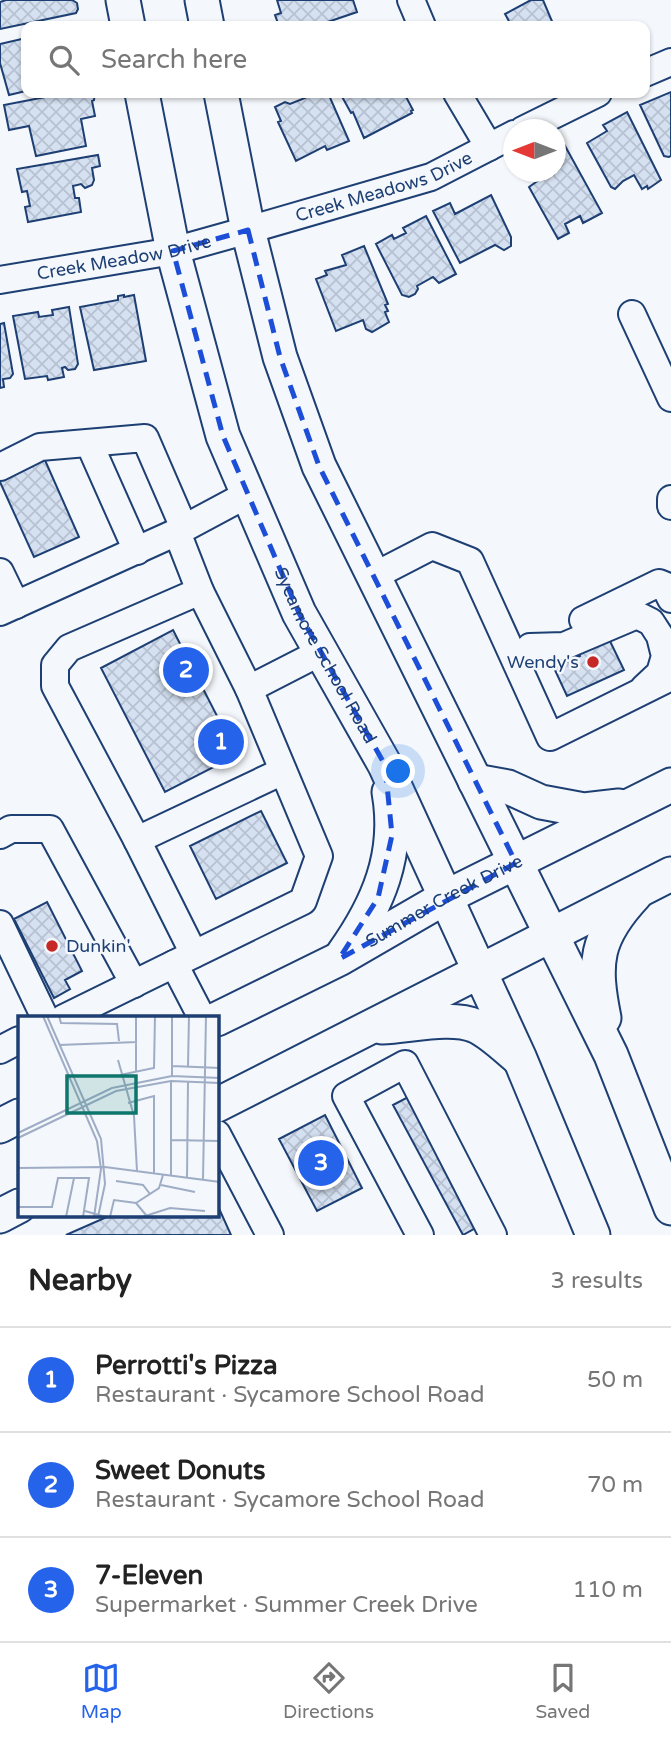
<!DOCTYPE html>
<html lang="en">
<head>
<meta charset="utf-8">
<style>
  :root { --surface:#fff; --page:#f2f2f2; --text:#222; --muted:#767676; --line:#e0e0e0; --accent:#2563eb }
  body { margin:0; font-family:"Varela Round",sans-serif; background:var(--page); color:var(--text) }
  .compass { position:absolute; left:503px; top:119px; width:63px; height:63px; border-radius:50%; background:var(--surface); box-shadow:0 2px 5px #0004; rotate:270deg }
  .you { position:absolute; left:399px; top:772px; width:24px; height:24px; margin:-18px; border:5px solid #fff; border-radius:50%; background:#1a73e8; box-shadow:0 0 0 10px #1a73e833 }
  .badge { display:grid; place-items:center; width:46px; height:46px; border-radius:50%; background:var(--accent); color:#fff; font-size:23px; font-weight:700 }
  .pin { position:absolute; translate:-50% -50%; border:4px solid #fff; box-shadow:0 2px 7px #0006 }
  .list { margin:0; padding:0; list-style:none }
  h2 { display:flex; justify-content:space-between; align-items:center; height:91px; margin:0; padding:0 28px; font-size:30px }
  h2 small { font-size:23px; font-weight:400; color:var(--muted) }
  .list li { display:grid; grid-template-columns:46px 1fr auto; gap:21px; align-items:center; box-sizing:border-box; height:105px; padding:0 28px; border-top:2px solid var(--line) }
  .list b { display:block; font-size:26px; white-space:nowrap }
  .list p { margin:0; font-size:23px; white-space:nowrap; color:var(--muted) }
  .list em { font-size:23px; font-style:normal; color:var(--muted) }
  .icon { flex:none; width:38px; height:38px; fill:none; stroke:currentColor; stroke-width:2; stroke-linecap:round; stroke-linejoin:round }
  .map { position:relative; flex:none; width:671px; height:1235px; overflow:hidden }
  .search { position:absolute; background:var(--surface); box-shadow:0 2px 5px #0004; left:21px; right:21px; top:21px; height:77px; display:flex; align-items:center; gap:18px; box-sizing:border-box; padding:0 24px; border-radius:14px; color:var(--muted); font-size:26px }
  .sheet { height:406px; background:var(--surface) }
  nav { display:flex; justify-content:space-around; align-items:center; box-sizing:border-box; height:98px; border-top:2px solid var(--line); background:var(--surface); font-size:19px; color:var(--muted) }
  nav a { display:grid; justify-items:center; gap:4px }
  nav .on { color:var(--accent) }
  .map>svg:first-child { display:block }
  .building { fill:url(#building-cross-hatch); stroke:#1d3f73; stroke-width:2 }
  .lines { fill:none; stroke-linecap:round; stroke-linejoin:round }
  .minor-casing { stroke:#1d3f73; stroke-width:30 }
  .major-casing { stroke:#1d3f73; stroke-width:37 }
  .minor { stroke:#f4f7fb; stroke-width:26 }
  .major { stroke:#f4f7fb; stroke-width:33 }
  .marked { fill:none; stroke:#1d4ed8; stroke-width:5; stroke-dasharray:14 9; stroke-linejoin:round }
  .poi-dot { fill:#c62828; stroke:#f4f7fb; stroke-width:2.5 }
  .labels { text-anchor:middle; dominant-baseline:central; stroke-width:5; stroke-linejoin:round; paint-order:stroke }
  .street-label { font-size:18px; fill:#1d3f73; stroke:#f4f7fb }
  .poi-label { font-size:18px; fill:#1d3f73; stroke:#f4f7fb; text-anchor:end }
  .inset-road { fill:none; stroke:#9eadc5; stroke-width:2 }
  .view { fill:#0f766e; fill-opacity:0.15; stroke:#0f766e; stroke-width:3.5 }
  .inset-edge { fill:none; stroke:#1d3f73; stroke-width:3.5 }
</style>
</head>
<body>
<div class="map">
<svg width="671" height="1235" viewBox="0 0 671 1235">
  <defs>
    <pattern id="building-cross-hatch" width="8" height="8" patternUnits="userSpaceOnUse" patternTransform="scale(1.75)"><rect width="8" height="8" fill="#d5e0f0"/><path d="M0 0l8 8M0 8l8-8" fill="none" stroke="#b6c1d1"/></pattern>
  </defs>
  <rect width="100%" height="100%" fill="#f4f7fb"/>
  <path class="building" d="M6,0h66l5,3 1,6 -2,4 -76,16v-27z
    M277,0h76l4,12 -41,14h-37l-4,-11 6,-2z
    M531,0h12l11,26h-47l4,-1 -6,-11z
    M26,38v53l-17,4 -9,-32v-19z
    M671,92v64l-2,1 -5,-1 -24,-51z
    M66,93h29l-1,7 -2,1 3,15 -14,3 5,27 -50,10 -7,-30 -20,4 -5,-25z
    M303,93h25l21,48 -22,9 -2,-4 -29,15 -18,-39 3,-1 -6,-14 10,-5 5,2 15,-6z
    M340,93h64l9,17 -2,1 1,2 -48,25 -11,-26 -2,1z
    M627,112l34,68 -13,9 -1,-3 -5,3 -8,-14 -11,6 -8,8 -4,-2 -24,-44 20,-12 -4,-6z
    M564,144l38,69 -19,10 -3,-7 -15,8 4,9 -11,6 -29,-52 17,-12 2,2 6,-3 2,-26z
    M98,155l2,11 -8,2 2,12 -2,5 -7,3 -4,-4 -8,2 2,12h4l2,14 -53,10 -3,-15 5,-1 -3,-15 -5,1 -5,-23z
    M491,195l20,42v9l-7,4 -9,-5 -35,18 -27,-52 17,-8 5,11z
    M426,216l30,58 -17,9 -6,-6 -16,9 1,3 -3,5 -6,3 -7,-2 -26,-51 16,-9 2,4 12,-6 -3,-5z
    M364,246l24,58 -3,1 3,6 -3,1 4,10 -17,10 -6,-3 -3,-9 -27,11 -20,-52 11,-4 -2,-4 21,-6 -4,-10z
    M124,295v2l10,-2 12,66 -52,9 -14,-63 38,-7v-4z
    M69,307l9,57 -3,5 -7,1 -3,-3 -3,1 2,9 -16,3 -1,-4 -22,3 -12,-63 25,-4 1,5 14,-2 -1,-5z
    M4,323l9,51 -3,4 -7,1 1,8 -4,1v-64z
    M44,458l35,79 -45,20 -34,-75v-5z
    M173,630l64,125 -72,37 -64,-124z
    M607,635l17,35 -57,26 -13,-28 26,-12 -3,-6z
    M261,811l26,52 -71,36 -26,-53z
    M47,902l35,69 -17,9 5,9 -16,9 -40,-79z
    M410,1096l69,130 -16,9 -70,-130z
    M325,1115l37,73 -45,23 -38,-72z
    M217,1204l14,31h-165l43,-19h108z"/>
  <g class="lines">
    <defs>
      <g id="minor">
        <path d="M411,0l11,26"/>
        <path d="M645,73l26,-11"/>
        <path d="M457,93l32,54"/>
        <path d="M523,130l75,-37"/>
        <path id="s1" d="M0,280l173,-29 75,-21 183,-53 83,-43"/>
        <path d="M632,314l39,84"/>
        <path d="M89,443l48,108"/>
        <path d="M0,467l40,-20 105,-9 39,90"/>
        <path d="M671,499v7"/>
        <path d="M0,572l16,33"/>
        <path d="M374,576l58,-30 38,15 80,176 121,-60"/>
        <path d="M200,591l49,98"/>
        <path d="M0,612l177,-80"/>
        <path d="M583,620l76,-37 5,2 7,14"/>
        <path d="M530,647l34,-1 73,-31 14,7 9,14 5,20 -5,17 -16,15"/>
        <path d="M0,835l11,-6h39l84,155"/>
        <path d="M137,840l146,-69"/>
        <path d="M0,924l45,94"/>
        <path d="M194,954l-57,-114 -82,-154v-21l14,-17 131,-57 -23,-59 71,-38"/>
        <path d="M64,1018l110,-54"/>
        <path d="M202,1018l-28,-54 129,-63 16,-45 -70,-167 72,-37"/>
        <path d="M0,1050l19,-10"/>
        <path d="M217,1134l53,101"/>
        <path d="M420,1235l-74,-139 59,-32 88,171"/>
      </g>
      <g id="major">
        <path d="M123,0l5,26"/>
        <path d="M202,0l5,26"/>
        <path id="s2" d="M142,93l31,158 50,185 76,177 86,152 135,294 73,176"/>
        <path d="M221,93l27,137 32,127 39,109 292,589 60,153"/>
        <path d="M475,781l33,6 33,15 43,8 35,-4"/>
        <path d="M343,954c35,-49 57,-100 46,-162"/>
        <path d="M604,1018c-11,-55 -9,-80 31,-123"/>
        <path id="s3" d="M217,1019l122,-60 107,-62 225,-112"/>
        <path d="M382,1027c28,-1 69,-12 94,-1 15,7 29,21 41,31"/>
        <path d="M217,1105l454,-231"/>
        <path d="M0,1126l19,-10"/>
        <path d="M0,1216l19,-10"/>
      </g>
    </defs>
    <use href="#minor" class="minor-casing"/>
    <use href="#major" class="major-casing"/>
    <use href="#minor" class="minor"/>
    <use href="#major" class="major"/>
  </g>
  <path class="marked" d="M248,230l32,127 39,109 197,397 -177,96 39,-61 14,-63 -7,-70 -86,-152 -76,-177 -50,-185z"/>
  <g class="poi-dot">
    <circle cx="593" cy="662" r="7"/>
    <circle cx="52" cy="946" r="7"/>
  </g>
  <g class="labels">
    <g class="street-label">
      <text stroke="none"><textPath href="#s1" startOffset="396">Creek Meadows Drive</textPath></text>
      <text stroke="none"><textPath href="#s1" startOffset="126">Creek Meadow Drive</textPath></text>
      <text stroke="none"><textPath href="#s2" startOffset="595">Sycamore School Road</textPath></text>
      <text stroke="none"><textPath href="#s3" startOffset="256">Summer Creek Drive</textPath></text>
    </g>
    <g class="poi-label">
      <text x="579" y="662">Wendy's</text>
      <text x="66" y="946" text-anchor="start">Dunkin'</text>
    </g>
  </g>
  <g transform="translate(18 1016)">
    <rect width="201" height="201" fill="#f4f7fb"/>
    <path class="inset-road" d="M25,0l54,125 4,28 -7,48M29,0l54,123 4,45 -7,33M41,0l2,7 56,1 2,17M118,0v56M41,29l78,-3M100,44l16,56 3,55M154,50l48,2M170,50l1,-50M102,59l34,-7 1,-52M154,60v-60M110,87l26,-7v78M0,117l94,-45 60,-12 48,2M0,122l98,-47 55,-10 49,2M153,124l49,1M0,147v5l87,-1 115,15M153,160v-95M169,162l1,-96M185,163l3,-163M98,165l27,4 7,9M143,169l34,7M118,187l23,-15 4,-13M0,191h34l6,-29h31l-6,39M67,195l21,6M48,201l8,-39M92,201l4,-17 22,3 10,12M124,201l28,-9 35,3"/>
    <path class="view" d="M49,60h69v37h-69z"/>
    <rect width="201" height="201" class="inset-edge"/>
  </g>
</svg>
<svg class="compass" viewBox="-18 -18 36 36"><path d="M0-13l5 13h-10z" fill="#e53935"/><path d="M0 13l5-13h-10z" fill="#767676"/></svg>
<div class="you"></div>
<div class="pin badge" style="left:221px;top:742px">1</div>
<div class="pin badge" style="left:186px;top:670px">2</div>
<div class="pin badge" style="left:321px;top:1163px">3</div>
<div class="search"><svg class="icon" aria-label="search" viewBox="0 0 24 24"><circle cx="10" cy="10" r="6"/><path d="M15 15l6 6"/></svg>Search here</div>
</div>
<section class="sheet">
<h2>Nearby<small>3 results</small></h2>
<ul class="list">
<li><span class="badge">1</span><div><b>Perrotti's Pizza</b><p>Restaurant · Sycamore School Road</p></div><em>50 m</em></li>
<li><span class="badge">2</span><div><b>Sweet Donuts</b><p>Restaurant · Sycamore School Road</p></div><em>70 m</em></li>
<li><span class="badge">3</span><div><b>7-Eleven</b><p>Supermarket · Summer Creek Drive</p></div><em>110 m</em></li>
</ul>
</section>
<nav>
<a class="on"><svg class="icon" aria-label="map" viewBox="0 0 24 24"><path d="M3 6l6-2 6 2 6-2v14l-6 2-6-2-6 2zM9 4v14M15 6v14"/></svg>Map</a>
<a><svg class="icon" aria-label="directions" viewBox="0 0 24 24"><path d="M12 3l9 9-9 9-9-9zM9 14v-3h6M13 9l2 2-2 2"/></svg>Directions</a>
<a><svg class="icon" aria-label="saved" viewBox="0 0 24 24"><path d="M7 4h10v16l-5-4-5 4z"/></svg>Saved</a>
</nav>
</body>
</html>
